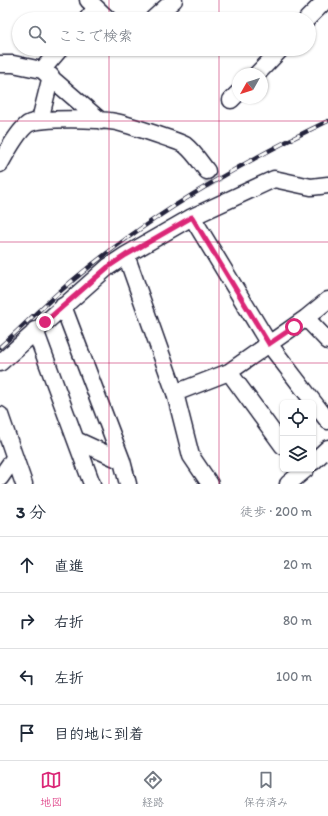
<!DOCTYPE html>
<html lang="ja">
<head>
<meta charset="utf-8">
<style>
  :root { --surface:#fff; --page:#f6f6f7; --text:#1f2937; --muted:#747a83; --line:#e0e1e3; --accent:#db2777 }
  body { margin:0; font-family:Itim,"Klee One",sans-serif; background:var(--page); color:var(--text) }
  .controls { position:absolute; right:12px; bottom:12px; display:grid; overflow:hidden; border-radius:6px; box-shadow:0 1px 3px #0004 }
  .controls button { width:36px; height:36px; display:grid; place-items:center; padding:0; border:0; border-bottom:1px solid var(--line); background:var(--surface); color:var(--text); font:20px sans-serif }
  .compass { position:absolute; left:232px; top:68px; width:36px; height:36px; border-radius:50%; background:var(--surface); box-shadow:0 1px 3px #0004; rotate:231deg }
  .stop { position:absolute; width:12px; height:12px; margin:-9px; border:3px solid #db2777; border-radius:50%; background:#fff }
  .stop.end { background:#db2777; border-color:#fff; box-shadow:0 1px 4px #0008 }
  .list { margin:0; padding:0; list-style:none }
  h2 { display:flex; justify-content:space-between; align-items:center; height:52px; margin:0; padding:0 16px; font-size:17px }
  h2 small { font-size:13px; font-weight:400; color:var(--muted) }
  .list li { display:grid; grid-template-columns:26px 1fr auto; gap:12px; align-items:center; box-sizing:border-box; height:56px; padding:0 16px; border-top:1px solid var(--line) }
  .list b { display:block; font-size:15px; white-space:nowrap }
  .list em { font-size:13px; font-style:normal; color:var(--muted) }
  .icon { flex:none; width:22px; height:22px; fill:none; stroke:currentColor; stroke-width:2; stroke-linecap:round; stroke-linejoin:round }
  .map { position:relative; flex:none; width:328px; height:484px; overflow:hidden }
  .search { position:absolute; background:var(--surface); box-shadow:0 1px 3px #0004; left:12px; right:12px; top:12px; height:44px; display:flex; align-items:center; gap:10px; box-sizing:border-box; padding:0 14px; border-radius:22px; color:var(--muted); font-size:15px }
  .sheet { height:276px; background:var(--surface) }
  nav { display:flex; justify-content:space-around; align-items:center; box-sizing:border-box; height:56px; border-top:1px solid var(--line); background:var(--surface); font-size:11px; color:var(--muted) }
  nav a { display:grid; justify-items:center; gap:2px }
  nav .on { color:var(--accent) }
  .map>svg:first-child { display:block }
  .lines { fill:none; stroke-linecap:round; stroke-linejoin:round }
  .minor-tunnel { stroke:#d3d3d8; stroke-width:16; stroke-dasharray:16 8; stroke-linecap:butt }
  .minor-casing { stroke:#22223b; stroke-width:19 }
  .minor { stroke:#fff; stroke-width:16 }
  .rail-casing { stroke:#22223b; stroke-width:4.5 }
  .rail { stroke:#fff; stroke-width:3; stroke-dasharray:9; stroke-linecap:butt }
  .route { stroke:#db2777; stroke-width:5 }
  .grid { fill:none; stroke:#c2185b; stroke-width:1; stroke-opacity:0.55 }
</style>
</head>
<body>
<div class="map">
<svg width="328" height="484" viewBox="0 0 328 484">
  <rect width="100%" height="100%" fill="#fff"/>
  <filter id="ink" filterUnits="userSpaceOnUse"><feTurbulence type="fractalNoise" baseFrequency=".025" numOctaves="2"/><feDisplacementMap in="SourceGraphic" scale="8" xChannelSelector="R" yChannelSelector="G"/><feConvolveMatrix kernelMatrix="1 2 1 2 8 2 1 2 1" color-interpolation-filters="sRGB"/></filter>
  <g filter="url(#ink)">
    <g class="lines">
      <path class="minor-tunnel" d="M207,171l11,19"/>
      <defs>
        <path id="minor" d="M88,0l20,19
          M87,19l9,-11
          M153,19l21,-19
          M307,19l19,-19
          M0,64h13l29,6 59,51
          M42,70l18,-21
          M257,74l24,-25
          M231,100l7,-7
          M40,120l11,-44
          M0,164c6,-11 18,-33 28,-40 13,-7 72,-5 88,-2 10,2 62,19 69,23 9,7 15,17 22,26
          M192,217l77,127 59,77
          M126,255l49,138 16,63 19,28
          M63,306l59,155 6,23
          M306,318l22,23
          M35,330l57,154
          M0,363l108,-96 18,-12 66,-38 82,-38 37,8 17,-2
          M229,372l54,74
          M175,393l54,-21 77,-54 22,-18
          M0,415l24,69
          M76,440l46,21
          M313,462l15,-14
          M0,478l14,-20
          M288,484l18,-15"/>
      </defs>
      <use href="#minor" class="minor-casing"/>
      <use href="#minor" class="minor"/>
      <defs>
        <path id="rail" d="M0,347c24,-22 47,-45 72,-66 76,-64 166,-117 256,-160"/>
      </defs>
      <use href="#rail" class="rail-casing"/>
      <use href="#rail" class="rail"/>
    </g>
  </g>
  <g class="lines" filter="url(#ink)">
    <path class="route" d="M45,322l63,-55 18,-12 66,-38 77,127 25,-17"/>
  </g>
  <path class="grid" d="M109,0v19M219,0v19M109,49v435M219,49v435M0,121h328M0,242h328M0,363h328"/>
</svg>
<div class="controls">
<button><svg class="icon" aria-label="locate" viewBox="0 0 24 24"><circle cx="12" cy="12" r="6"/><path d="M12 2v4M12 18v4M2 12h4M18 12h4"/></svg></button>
<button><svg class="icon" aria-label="layers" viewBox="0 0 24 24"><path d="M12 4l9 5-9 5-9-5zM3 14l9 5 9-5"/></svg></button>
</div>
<svg class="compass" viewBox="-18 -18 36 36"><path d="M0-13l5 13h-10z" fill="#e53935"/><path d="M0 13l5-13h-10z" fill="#747a83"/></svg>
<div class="stop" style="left:294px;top:327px"></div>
<div class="stop end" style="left:45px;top:322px"></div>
<div class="search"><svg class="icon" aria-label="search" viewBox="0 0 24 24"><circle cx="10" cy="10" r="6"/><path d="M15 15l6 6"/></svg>ここで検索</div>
</div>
<section class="sheet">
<h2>3 分<small>徒歩 · 200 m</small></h2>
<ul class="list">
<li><svg class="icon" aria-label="ahead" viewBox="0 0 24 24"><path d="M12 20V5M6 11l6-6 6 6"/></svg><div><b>直進</b></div><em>20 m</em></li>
<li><svg class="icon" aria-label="right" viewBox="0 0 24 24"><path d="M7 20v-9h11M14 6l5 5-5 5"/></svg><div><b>右折</b></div><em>80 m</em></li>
<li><svg class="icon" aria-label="left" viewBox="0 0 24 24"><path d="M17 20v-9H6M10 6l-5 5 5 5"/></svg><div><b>左折</b></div><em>100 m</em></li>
<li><svg class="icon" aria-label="arrive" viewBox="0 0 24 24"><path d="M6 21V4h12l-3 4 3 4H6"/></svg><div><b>目的地に到着</b></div></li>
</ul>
</section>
<nav>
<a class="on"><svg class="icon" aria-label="map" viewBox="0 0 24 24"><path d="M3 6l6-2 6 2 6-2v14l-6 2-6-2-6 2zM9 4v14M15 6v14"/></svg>地図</a>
<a><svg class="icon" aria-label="directions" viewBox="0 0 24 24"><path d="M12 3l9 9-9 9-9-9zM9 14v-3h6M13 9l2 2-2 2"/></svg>経路</a>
<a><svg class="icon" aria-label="saved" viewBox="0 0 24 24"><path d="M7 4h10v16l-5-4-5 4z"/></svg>保存済み</a>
</nav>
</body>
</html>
